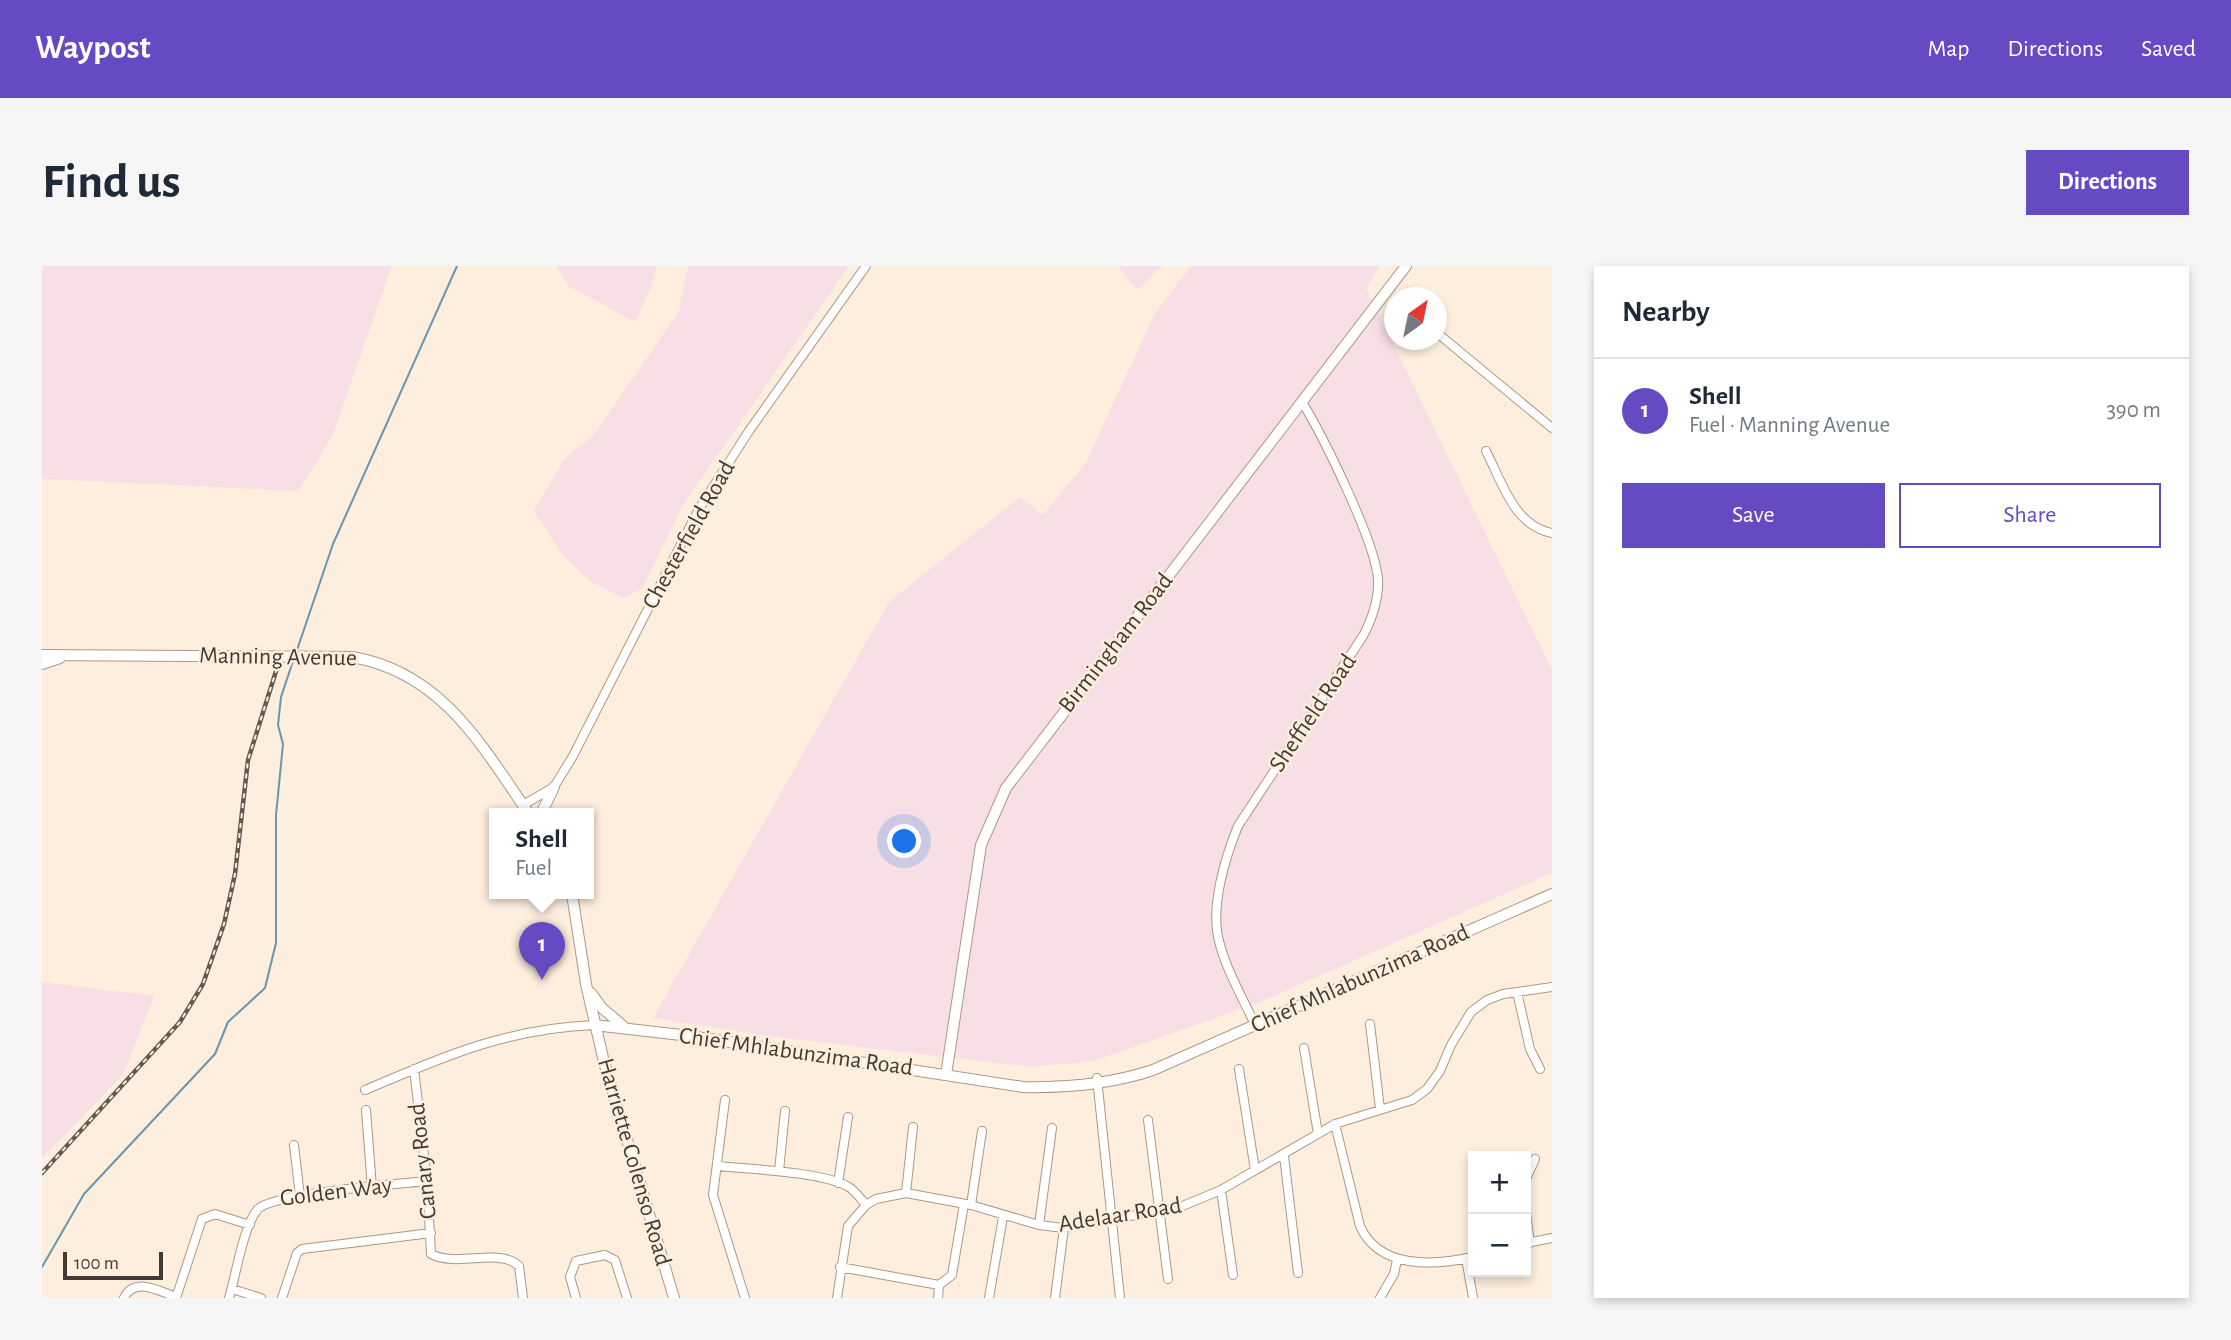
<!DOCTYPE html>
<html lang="en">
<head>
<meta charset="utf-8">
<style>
  :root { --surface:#fff; --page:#f6f6f7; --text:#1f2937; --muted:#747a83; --line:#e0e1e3; --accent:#654ac3 }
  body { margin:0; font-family:"Alegreya Sans",sans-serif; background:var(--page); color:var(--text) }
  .controls { position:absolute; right:21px; bottom:21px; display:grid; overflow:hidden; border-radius:0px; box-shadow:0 4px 10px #0003 }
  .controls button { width:63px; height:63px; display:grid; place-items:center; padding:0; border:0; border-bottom:2px solid var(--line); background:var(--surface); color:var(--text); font:35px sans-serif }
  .compass { position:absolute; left:1342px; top:21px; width:63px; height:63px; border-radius:50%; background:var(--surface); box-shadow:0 4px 10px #0003; rotate:33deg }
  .scale { position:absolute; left:21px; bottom:18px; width:100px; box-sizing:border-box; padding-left:7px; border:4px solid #423b33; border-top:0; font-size:19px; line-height:24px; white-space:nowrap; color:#423b33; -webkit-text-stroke:5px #fdeede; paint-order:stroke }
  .you { position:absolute; left:863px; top:576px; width:24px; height:24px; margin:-18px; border:5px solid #fff; border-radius:50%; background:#1a73e8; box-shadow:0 0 0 10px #1a73e833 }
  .badge { display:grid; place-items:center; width:46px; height:46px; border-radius:50%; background:var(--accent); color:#fff; font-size:23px; font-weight:700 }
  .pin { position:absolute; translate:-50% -58px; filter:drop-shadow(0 2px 4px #0008) }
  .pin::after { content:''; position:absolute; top:37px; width:24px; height:21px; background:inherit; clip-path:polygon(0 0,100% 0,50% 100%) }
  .popup { position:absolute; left:447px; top:542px; width:105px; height:91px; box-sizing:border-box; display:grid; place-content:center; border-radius:0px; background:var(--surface); filter:drop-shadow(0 2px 5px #0005); font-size:23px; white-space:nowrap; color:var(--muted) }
  .popup b { font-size:26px; color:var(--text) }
  .popup::after { content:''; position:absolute; left:50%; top:100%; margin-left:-14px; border:14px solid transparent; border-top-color:var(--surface) }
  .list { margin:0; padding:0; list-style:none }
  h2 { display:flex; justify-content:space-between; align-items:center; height:91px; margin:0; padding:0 28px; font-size:30px }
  h2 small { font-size:23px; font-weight:400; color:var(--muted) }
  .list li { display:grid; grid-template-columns:46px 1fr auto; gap:21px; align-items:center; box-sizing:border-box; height:105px; padding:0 28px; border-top:2px solid var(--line) }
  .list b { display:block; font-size:26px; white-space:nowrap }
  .list p { margin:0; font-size:23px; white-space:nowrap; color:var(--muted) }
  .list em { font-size:23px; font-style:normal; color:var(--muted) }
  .actions { display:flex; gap:14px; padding:21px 28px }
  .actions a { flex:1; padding:16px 0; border:2px solid var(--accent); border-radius:0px; text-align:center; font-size:24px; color:var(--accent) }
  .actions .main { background:var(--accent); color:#fff }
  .map { position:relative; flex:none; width:1510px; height:1032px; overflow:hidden; border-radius:0px }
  header { display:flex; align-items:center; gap:42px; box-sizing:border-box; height:98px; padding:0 35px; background:var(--accent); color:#fff }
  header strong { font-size:33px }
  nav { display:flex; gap:38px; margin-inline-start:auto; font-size:24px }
  .intro { display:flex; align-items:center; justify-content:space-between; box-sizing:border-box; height:168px; padding:0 42px }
  h1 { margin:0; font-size:49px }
  .button { padding:18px 32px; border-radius:0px; background:var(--accent); color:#fff; font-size:24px; font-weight:700 }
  main { display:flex; gap:42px; padding:0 42px }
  aside { flex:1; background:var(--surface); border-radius:0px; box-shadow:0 4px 10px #0003 }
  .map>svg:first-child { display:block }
  .industrial { fill:#f8dfe6 }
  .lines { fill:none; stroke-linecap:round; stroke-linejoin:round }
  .stream { stroke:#6796b2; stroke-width:2 }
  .street-casing { stroke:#aa9986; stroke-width:10 }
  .secondary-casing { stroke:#aa9986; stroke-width:12 }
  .street { stroke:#fff; stroke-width:8 }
  .secondary { stroke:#fff; stroke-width:10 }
  .rail-casing { stroke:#625950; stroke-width:4.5 }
  .rail { stroke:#fdeede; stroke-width:2; stroke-dasharray:5; stroke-linecap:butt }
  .labels { text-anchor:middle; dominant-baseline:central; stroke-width:5; stroke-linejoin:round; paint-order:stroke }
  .street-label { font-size:24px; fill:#423b33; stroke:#fdeede }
</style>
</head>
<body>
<header>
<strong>Waypost</strong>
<nav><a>Map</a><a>Directions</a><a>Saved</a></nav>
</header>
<div class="intro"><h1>Find us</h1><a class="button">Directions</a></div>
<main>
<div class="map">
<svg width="1510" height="1032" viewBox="0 0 1510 1032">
  <rect width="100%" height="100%" fill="#fdeede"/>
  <path class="industrial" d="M0,0h350l-60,171 -34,54 -256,-12z
    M514,0h101l-6,21 -16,35 -67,-36z
    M646,0h161l-166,239 -41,84 -20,9 -32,-17 -29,-28 -27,-42 30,-52 30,-24 85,-124z
    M1076,0h44l-25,24z
    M1149,0h189l-14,22 186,382v203l-294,130 -164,58 -63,6 -263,-31 -115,-18 236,-416 131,-105 23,18 42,-51 70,-151z
    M0,716l112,14 -31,79 -81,83z"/>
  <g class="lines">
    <path class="stream" d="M254,387l37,-109 124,-278
      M0,1001l42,-73 131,-140 13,-32 37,-34 11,-45v-128l7,-71 -5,-19 3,-28 12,-36"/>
    <defs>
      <path id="street" d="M1394,66l116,96
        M1444,185c16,31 28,75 66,82
        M481,539l31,-18 19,-31 126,-247 50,-78 117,-165
        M1475,726l13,57 10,20
        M1328,758l10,85
        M1213,759c-12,-27 -29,-55 -36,-84 -9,-34 6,-83 19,-115l125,-190c9,-17 16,-36 15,-57 -3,-38 -55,-143 -76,-177
        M1262,782l14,86
        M372,803l13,112 4,73c27,14 68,-7 88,12l4,32
        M1197,803l16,101
        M1055,812l23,220
        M323,824c80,-34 140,-61 229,-65
        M683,834l-12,95 32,103
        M324,844l6,78
        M1106,854l20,159
        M1293,858l25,102c19,43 73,40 113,31
        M252,879l6,51
        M1242,890l14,117
        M676,900c31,3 104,6 129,20 8,4 13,12 19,19
        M737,905l6,-60
        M1484,913l9,-20
        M796,917l10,-66
        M1179,924l12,85
        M864,927l7,-66
        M929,939l11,-74
        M1484,947l4,30
        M997,959l13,-97
        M1485,977l25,-5
        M1424,992l7,40
        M798,1001l99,18
        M190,1023l29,9
        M82,1032c10,-22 35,-7 52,-1
        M134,1032l26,-79 13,-5 35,11
        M187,1032c7,-23 14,-70 28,-88 13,-17 142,-26 170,-29
        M240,1032l15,-45 5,-4 129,-16
        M534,1032l-6,-21 6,-16 29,-6 10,5 12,38
        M795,1032l11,-72 18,-21 10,-6 30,-6 65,12 68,20 25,3 116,-21 41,-17 114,-66 77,-24 15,-11 13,-18 11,-26 20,-33 16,-12 16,-6 49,-7
        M896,1032l1,-13 13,-10 12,-71
        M947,1032l14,-81
        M1013,1032l9,-70
        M1338,1032l14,-24 3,-14"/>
      <path id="secondary" d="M0,389l310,2c89,15 129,87 177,157
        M0,398l18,-6
        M499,548l13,-27
        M530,628l14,90 18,78 70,236
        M549,727l11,15 21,18
        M552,759l96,11 333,51c44,1 88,-3 130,-17l399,-176
        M904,809l35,-230 25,-57 400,-522"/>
    </defs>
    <use href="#street" class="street-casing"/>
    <use href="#secondary" class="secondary-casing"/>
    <use href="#street" class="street"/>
    <use href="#secondary" class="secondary"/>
    <defs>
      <path id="rail" d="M0,907l138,-151 23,-38 21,-60 11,-50 13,-114 30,-95"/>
    </defs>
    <use href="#rail" class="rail-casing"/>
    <use href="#rail" class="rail"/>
  </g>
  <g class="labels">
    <g class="street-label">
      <text transform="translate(647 269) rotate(-61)">Chesterfield Road</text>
      <text transform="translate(1074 377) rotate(-52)">Birmingham Road</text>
      <text transform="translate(236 391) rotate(1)">Manning Avenue</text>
      <text transform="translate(1271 447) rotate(-56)">Sheffield Road</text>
      <text transform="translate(1318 713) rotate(-24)">Chief Mhlabunzima Road</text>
      <text transform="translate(754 786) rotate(8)">Chief Mhlabunzima Road</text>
      <text transform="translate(381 895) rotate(-96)">Canary Road</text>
      <text transform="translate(592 896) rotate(74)">Harriette Colenso Road</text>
      <text transform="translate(294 926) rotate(-7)">Golden Way</text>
      <text transform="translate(1078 949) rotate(-9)">Adelaar Road</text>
    </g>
  </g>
</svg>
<div class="controls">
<button>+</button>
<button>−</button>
</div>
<svg class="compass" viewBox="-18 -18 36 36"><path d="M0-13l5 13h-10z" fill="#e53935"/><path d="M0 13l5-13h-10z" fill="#747a83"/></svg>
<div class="scale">100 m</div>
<div class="you"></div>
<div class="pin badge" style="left:500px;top:714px">1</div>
<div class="popup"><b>Shell</b>Fuel</div>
</div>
<aside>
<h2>Nearby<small></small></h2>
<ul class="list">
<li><span class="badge">1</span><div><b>Shell</b><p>Fuel · Manning Avenue</p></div><em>390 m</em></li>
</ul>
<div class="actions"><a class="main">Save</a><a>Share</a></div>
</aside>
</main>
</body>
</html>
